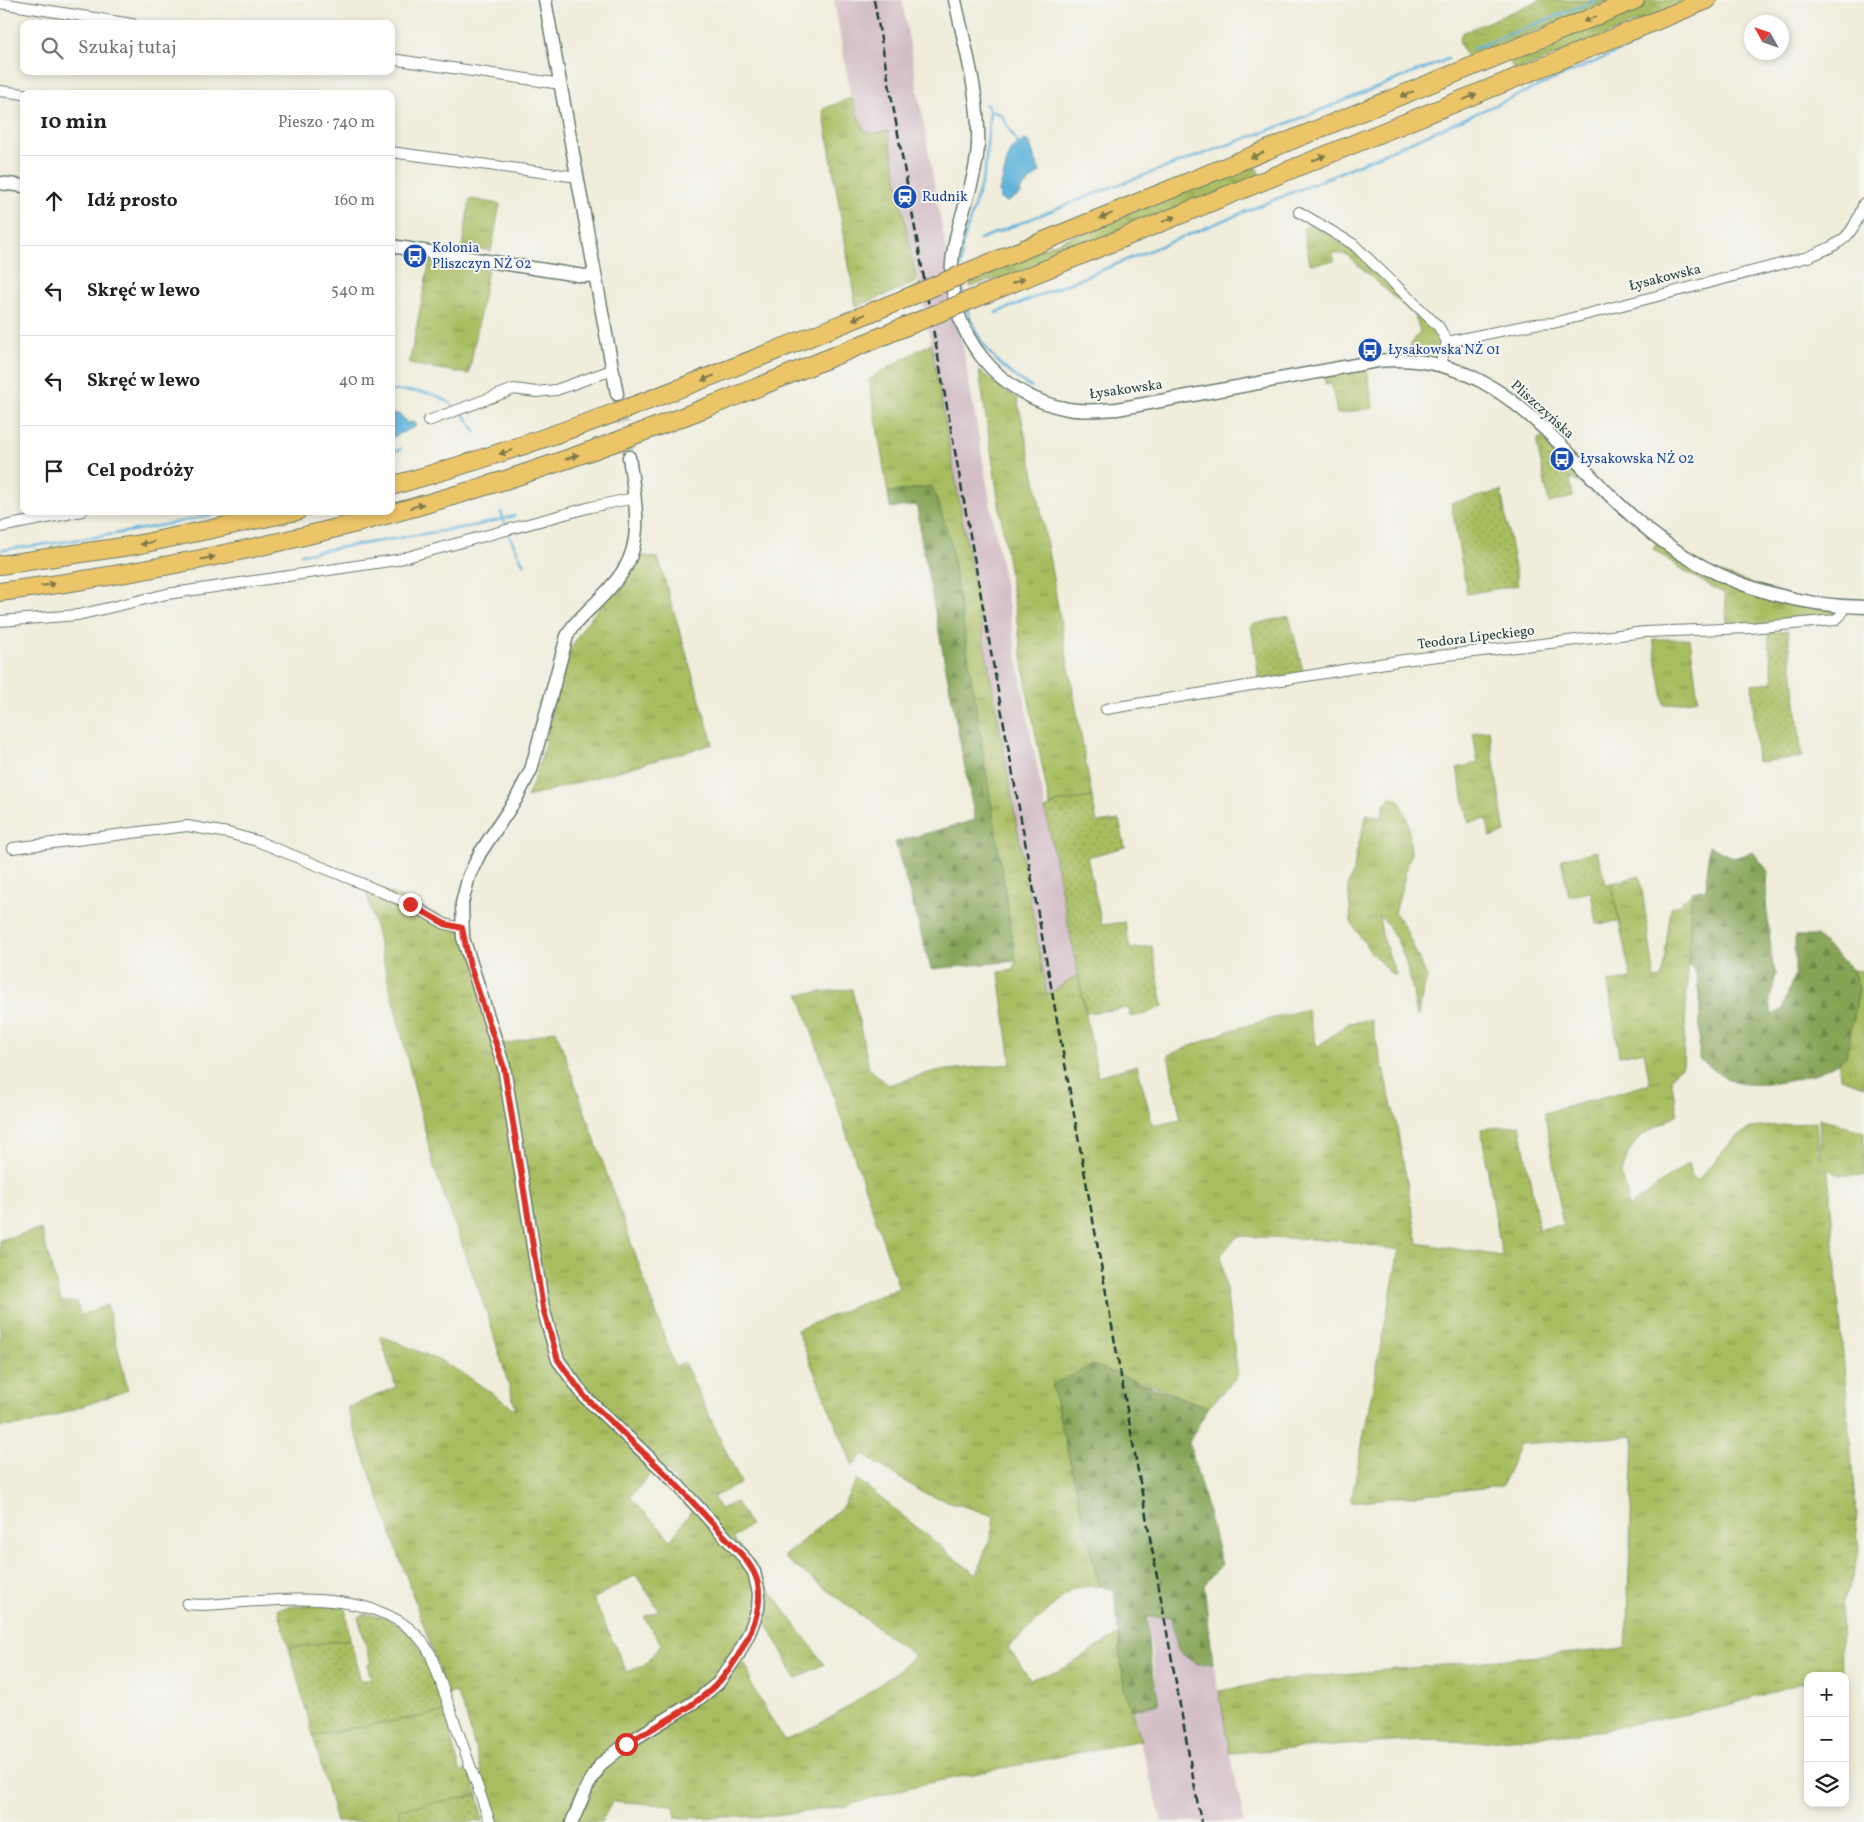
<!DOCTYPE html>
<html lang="pl">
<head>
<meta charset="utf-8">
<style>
  :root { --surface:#fff; --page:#f2f2f2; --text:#202124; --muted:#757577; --line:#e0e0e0 }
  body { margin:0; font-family:Vollkorn,serif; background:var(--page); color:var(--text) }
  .controls { position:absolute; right:15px; bottom:15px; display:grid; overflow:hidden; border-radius:10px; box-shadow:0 2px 8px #0003 }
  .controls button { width:45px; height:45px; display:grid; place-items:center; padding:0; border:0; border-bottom:1px solid var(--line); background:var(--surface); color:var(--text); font:25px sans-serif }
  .compass { position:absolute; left:1744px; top:15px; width:45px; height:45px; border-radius:50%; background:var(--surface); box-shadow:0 2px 8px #0003; rotate:310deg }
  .stop { position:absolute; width:15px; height:15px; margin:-11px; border:4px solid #d93025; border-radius:50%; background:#fff }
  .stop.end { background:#d93025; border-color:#fff; box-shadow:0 1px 5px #0008 }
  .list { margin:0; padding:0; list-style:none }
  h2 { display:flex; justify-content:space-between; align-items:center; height:65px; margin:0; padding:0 20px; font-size:21px }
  h2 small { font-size:16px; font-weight:400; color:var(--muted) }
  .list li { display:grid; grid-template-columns:32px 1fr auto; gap:15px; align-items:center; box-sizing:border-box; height:90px; padding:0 20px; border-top:1px solid var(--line) }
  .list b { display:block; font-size:19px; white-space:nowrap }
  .list em { font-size:16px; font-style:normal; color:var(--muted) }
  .icon { flex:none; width:28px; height:28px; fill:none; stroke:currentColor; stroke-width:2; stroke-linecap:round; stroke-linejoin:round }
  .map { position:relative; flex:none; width:1864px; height:1822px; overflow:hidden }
  .search { position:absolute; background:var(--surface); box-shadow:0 2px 8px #0003; left:20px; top:20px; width:375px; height:55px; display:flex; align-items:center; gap:12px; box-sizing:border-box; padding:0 18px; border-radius:10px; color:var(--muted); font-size:19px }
  .panel { position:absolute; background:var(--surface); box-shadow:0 2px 8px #0003; left:20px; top:90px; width:375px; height:425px; border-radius:10px }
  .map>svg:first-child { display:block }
  .railway { fill:#d2bdc5 }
  .grass { fill:url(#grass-tufts); stroke:#647d4a; fill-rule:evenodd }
  .forest { fill:url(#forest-firs); stroke:#527046 }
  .garden { fill:url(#garden-dots); stroke:#647d4a }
  .water { fill:#60b3db; stroke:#407888 }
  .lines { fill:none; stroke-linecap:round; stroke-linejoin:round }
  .stream { stroke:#60b3db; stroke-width:2.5 }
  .tertiary-tunnel { stroke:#c6caba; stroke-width:12; stroke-dasharray:12 6; stroke-linecap:butt }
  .minor-casing { stroke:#687b6e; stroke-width:12 }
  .tertiary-casing { stroke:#687b6e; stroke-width:15 }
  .motorway-casing { stroke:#687b6e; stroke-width:20 }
  .minor { stroke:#fff; stroke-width:10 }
  .tertiary { stroke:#fff; stroke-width:12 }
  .motorway { stroke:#edc569; stroke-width:18 }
  .rail { stroke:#1f3d34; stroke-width:2.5; stroke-dasharray:8 4; stroke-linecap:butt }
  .motorway-bridge-casing { stroke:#687b6e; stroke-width:20; stroke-linecap:butt }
  .motorway-bridge { stroke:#edc569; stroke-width:18 }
  .oneway { fill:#7c7a4c }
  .route { stroke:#d93025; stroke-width:6 }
  .labels { text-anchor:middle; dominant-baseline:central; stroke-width:4; stroke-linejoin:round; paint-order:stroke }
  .transit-label { font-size:14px; fill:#164399; stroke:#f6f6f2; text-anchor:start }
  .street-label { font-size:14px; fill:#1f3d34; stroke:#f6f6f2 }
</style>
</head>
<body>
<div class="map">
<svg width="1864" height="1822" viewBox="0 0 1864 1822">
  <defs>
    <pattern id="grass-tufts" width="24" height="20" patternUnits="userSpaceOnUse" patternTransform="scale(1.25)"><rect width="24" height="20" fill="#a9bd61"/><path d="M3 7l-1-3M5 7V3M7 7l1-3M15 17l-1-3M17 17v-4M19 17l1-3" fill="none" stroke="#899b51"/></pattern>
    <pattern id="forest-firs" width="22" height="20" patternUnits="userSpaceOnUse" patternTransform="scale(1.25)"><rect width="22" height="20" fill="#86a457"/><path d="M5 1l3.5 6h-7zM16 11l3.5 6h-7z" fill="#6d8749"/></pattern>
    <pattern id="garden-dots" width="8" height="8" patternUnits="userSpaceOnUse" patternTransform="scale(1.25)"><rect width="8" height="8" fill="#a9bd61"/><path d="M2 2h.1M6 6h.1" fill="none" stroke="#899b51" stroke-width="1.8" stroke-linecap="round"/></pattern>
  </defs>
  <rect width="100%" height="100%" fill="#f6f6f2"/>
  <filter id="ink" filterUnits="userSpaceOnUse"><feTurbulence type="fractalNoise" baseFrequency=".02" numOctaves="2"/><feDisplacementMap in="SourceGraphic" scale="10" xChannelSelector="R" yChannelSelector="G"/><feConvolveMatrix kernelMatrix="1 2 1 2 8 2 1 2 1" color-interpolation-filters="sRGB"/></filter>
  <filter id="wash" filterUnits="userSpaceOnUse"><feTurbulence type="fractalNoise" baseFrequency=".0096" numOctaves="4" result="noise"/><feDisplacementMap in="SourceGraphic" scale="20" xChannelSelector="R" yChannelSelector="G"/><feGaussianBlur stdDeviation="1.12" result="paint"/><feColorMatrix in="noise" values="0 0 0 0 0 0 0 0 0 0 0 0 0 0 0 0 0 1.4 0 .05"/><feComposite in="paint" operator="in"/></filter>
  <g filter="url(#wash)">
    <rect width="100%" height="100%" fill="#f0eddb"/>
    <path class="railway" d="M834,0h68l129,735 47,240 -31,21 -116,-653 -42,-207 -2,-5 -13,3 -10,-4 -13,-32z
      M1147,1617h24l25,47 17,-1 31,159h-82l-31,-112 28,-6z"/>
    <path class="grass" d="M1540,0h72l-143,57 -5,-4 -5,-12 3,-8z
      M1650,0h41l-176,72 -7,-14z
      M851,98l13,32 10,4 14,-3 29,151 -61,25 -33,-198z
      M1254,162l6,14 -252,102 -18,2 -20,7v-4l19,-8 13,-10z
      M470,199l30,5 -9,47 -29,-5z
      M1310,224l40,22 92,88 1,14 -7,6 -27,-7 11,-16 -6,-16 -67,-60 -14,-3 1,9 -24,3 -7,-36z
      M430,260l58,9 -19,105 -60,-10z
      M931,343l116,652 31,-20 20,101 39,-11 16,61 28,-6 -13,-65 66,-26 73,-20 10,38 32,-24 22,-3 25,102 22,121 84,13 -21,-127 39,-4 19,104 24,-4 -18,-112 105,-29 -6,-33 -25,5 -11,-74 23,-3 -20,-96 29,-7 15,103 7,-2 9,-70 8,-2 13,-13 -9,174 -5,3 -7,10 7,35 -39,23 -11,17 -7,22 6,16 1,16 60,-45 4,14 5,4 38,-43 15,-10 66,-6 3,32 2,4 -2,-40 45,14v44l-25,-1 -11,-6 31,383 -5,24 -13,27 1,68 -16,5h-18v5l-89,27 -121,23 -121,11 -56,-2 -191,13 -11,-62 60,-11 347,-32 8,-212 -114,8 -18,42 -151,16 48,-252 -62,-10 -99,-4 -17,18 17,121 -30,33 -56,-23h-100l47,201 -27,2 -64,60 22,31 29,-8 60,-37 5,54 17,52 -222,45 -74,21 -69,10 -100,2 -2,-12 -61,-5 -12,21h-106l-29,-107 -10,-23 -8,3 -101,-287 49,-21 -16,-52 61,26 26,15 49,34 -28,-94 -54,-149 -70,-285 46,19 57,28 34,112 7,3 48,-14 119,337 9,-5 57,121 -28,14 7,12 16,-7 14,23 -17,14 20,22 11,21 60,82 -28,15 -32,-62 -21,44 5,8 3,16 33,55c50,-20 90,-49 131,-84l-132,-99 59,-50 15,-28 119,96 15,-39 3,-20 -71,-23 -60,-39 -10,12 -56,-136 102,-42 -100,-294 53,-5 17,79 19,17 48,-14 75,-7 -12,-92 15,-2 2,-9 -67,-425 -17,-50 -44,7 -19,-114zM659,1464l18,18 -7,7 21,22 -20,29 -41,-43zM636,1575l23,35 -15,7 17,27 -14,19 -20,9 -34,-73z
      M1367,368l6,40 -36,6 -6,-31 -6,1v-8z
      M979,371l38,27 20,91 55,308 -32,5 -10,4 -22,-110z
      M1656,544l28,17 152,50 -1,4 -8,3 -23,-3 -28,8 -49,4 -2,-33 -39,-22 -33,-23z
      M639,555l19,3 55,186 -186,53c23,-48 23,-103 45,-150 16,-35 50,-58 67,-92z
      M1653,639h37l8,60 -34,6z
      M1489,730l16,103 -15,4 -3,-18 -18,4 -12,-55 21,-5 -5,-30z
      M1391,796l8,4 9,22 3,31 -16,60 9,13 23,51 -10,41c-5,-35 -12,-78 -38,-102l3,19 14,40 -7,-3 -20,-22 -18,-28 -3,-38 6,-13 2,-17 11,-40 15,4 2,-14z
      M1853,970l11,1v115l-24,-8 -1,-16 7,-6 13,-67z
      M41,1229l20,73h15l5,13 26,-10 21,85 -96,34 -32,3v-187z
      M313,1603l32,5 5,31 -61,9 -11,-39z
      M446,1712l7,35 8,25 7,-2 10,25 -80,14 3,13h-65l-23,-87z"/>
    <path class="forest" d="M932,486l17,50 67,425 -85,8 -36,-127 80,-22 -54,-282 -4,-33 -27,3 -2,-15z
      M1709,846l25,12 19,-6 15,19 -2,30 6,59 4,14 -6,26 2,15 10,-5 13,-37v-37h21l37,34 6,19 -13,67c-21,21 -82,34 -111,26 -12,-4 -25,-16 -36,-23l1,-57 -4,-29 -8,-10 3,-62 1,-9 14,-3z
      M1093,1365l115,43 -19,34 33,122 -18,21 9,78 -17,1 -18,-13 -7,-34h-24l2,34 10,53 -28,6 -7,-22 -10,-98 -15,-4 -47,-201z"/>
    <path class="garden" d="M1542,437l48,45 -2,5 -18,-9 3,19 -24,6 -12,-59 1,-5z
      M1501,491l17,94 -51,9 -16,-91z
      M1289,616l15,59 -45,4 -8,-54z
      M1788,631l14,126 -45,5 -5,-78 21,-2 -5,-49z
      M1092,797l5,26 22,-3 6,27 -38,10 15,68 23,-3 5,27 22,-3 11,60 -17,8 -16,3 -1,-9 -43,5 -41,-204 15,-7z
      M1597,851l9,33 5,-1 8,39 -23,2 -5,-32 -22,4 -8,-37z
      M367,1614l20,4 26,16 33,78 -133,23 -24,-87 61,-9 11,42 10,-3 -4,-13 4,-2 -13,-46z
      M478,1795l5,27h-82l-3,-13z"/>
    <path class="water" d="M1024,140l5,2 11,30 -20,18 1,4 -14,8 -7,-3 -1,-7 11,-41z
      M391,413c8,1 12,2 15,10l7,-1 3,4 -25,12z"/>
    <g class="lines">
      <path class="stream" d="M1472,49l125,-49
        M986,104l4,6 11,5 17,29
        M980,239l129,-51 177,-64 162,-65
        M961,267l1,-21 23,-75 5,-61
        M962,282l1,15
        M967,309c10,35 33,60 64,78
        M996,313l322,-131 320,-139
        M391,391c24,-1 42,0 62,14
        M462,412l14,20
        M391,453l10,-4
        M501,512l5,13
        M509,535l15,30
        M0,550c77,-9 153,-21 228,-39
        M301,554l177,-29 36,-9"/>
    </g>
  </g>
  <g filter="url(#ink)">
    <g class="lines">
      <path class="tertiary-tunnel" d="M617,394l12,63"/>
      <defs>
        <path id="minor" d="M0,3l132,21
          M391,59l170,25
          M0,91l24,3
          M391,152l187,25
          M1299,212l54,32 86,83 8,15 -7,23
          M1447,342l87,-18 19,-1 255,-66c35,-14 44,-19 56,-54
          M428,421l86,-32 22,3 20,-2 56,-20
          M0,527l82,-16
          M0,621l78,-6 89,-21 229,-34 195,-53 43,-9
          M1106,709l298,-49 241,-28 105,-4 85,-8 6,-5 2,-9
          M13,848l174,-22 41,7 29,8 82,33 71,30 35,20 17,4
          M187,1604c15,2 30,0 45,-1 63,-5 165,-14 199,52l59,167"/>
        <path id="tertiary" d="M545,0l72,394
          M955,0c10,47 25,98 23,145 -2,41 -23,78 -26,118 -5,71 48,134 116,146 17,3 33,1 49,0l260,-48c134,-14 190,110 284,179 58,43 131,66 203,67
          M0,183l24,3
          M391,246l193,30 11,-1
          M572,1822l15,-35 14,-23 25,-20 73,-45 19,-16 20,-28 12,-24 8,-22 1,-16 -5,-21 -12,-17 -69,-75 -88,-83 -27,-37 -15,-52 -39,-241 -41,-129 -1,-35 7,-27 11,-23 36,-54 15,-29 36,-134 6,-10c16,-18 37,-34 50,-55 22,-33 11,-77 6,-114"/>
        <path id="motorway" d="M968,272l667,-272
          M973,299l734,-299
          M391,486c176,-49 344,-119 513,-187
          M0,565l136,-20 161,-34
          M0,592c173,-22 342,-60 508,-113 136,-44 269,-99 401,-154"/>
      </defs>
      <use href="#minor" class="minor-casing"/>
      <use href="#tertiary" class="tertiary-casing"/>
      <use href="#motorway" class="motorway-casing"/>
      <use href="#minor" class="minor"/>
      <use href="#tertiary" class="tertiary"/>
      <use href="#motorway" class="motorway"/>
      <path class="rail" d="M874,0l327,1822"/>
      <defs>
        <path id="motorway-bridge" d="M904,299l64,-27
          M909,325l64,-26"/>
      </defs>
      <use href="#motorway-bridge" class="motorway-bridge-casing"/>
      <use href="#motorway-bridge" class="motorway-bridge"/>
    </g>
    <defs><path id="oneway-solid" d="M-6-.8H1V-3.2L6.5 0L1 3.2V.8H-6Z" transform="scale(1.25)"/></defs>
    <g class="oneway">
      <use href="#oneway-solid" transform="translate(1590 19) rotate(157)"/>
      <use href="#oneway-solid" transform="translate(1407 94) rotate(158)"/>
      <use href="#oneway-solid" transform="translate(1470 97) rotate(-22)"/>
      <use href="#oneway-solid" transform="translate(1257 155) rotate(158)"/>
      <use href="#oneway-solid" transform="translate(1319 158) rotate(-22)"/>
      <use href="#oneway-solid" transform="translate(1106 216) rotate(158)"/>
      <use href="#oneway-solid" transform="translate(1169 219) rotate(-22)"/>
      <use href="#oneway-solid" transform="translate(1018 281) rotate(-22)"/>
      <use href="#oneway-solid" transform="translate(859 317) rotate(158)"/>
      <use href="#oneway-solid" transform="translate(708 378) rotate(158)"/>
      <use href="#oneway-solid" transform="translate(506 452) rotate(162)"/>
      <use href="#oneway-solid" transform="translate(572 457) rotate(-19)"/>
      <use href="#oneway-solid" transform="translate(417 506) rotate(-16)"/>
      <use href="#oneway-solid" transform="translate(147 543) rotate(169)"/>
      <use href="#oneway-solid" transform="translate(208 558) rotate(-11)"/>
      <use href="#oneway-solid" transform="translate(48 585) rotate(-8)"/>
    </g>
  </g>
  <g class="lines" filter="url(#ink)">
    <path class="route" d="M410,904l35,20 17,4 8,38 34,102 39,240 15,52 27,37 87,83 70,75c9,11 17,23 17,38 2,29 -25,75 -46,95 -25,23 -59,39 -87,56"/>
  </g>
  <defs>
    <symbol id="station-disc" viewBox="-11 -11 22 22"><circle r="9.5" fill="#1a4fb4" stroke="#f6f6f2"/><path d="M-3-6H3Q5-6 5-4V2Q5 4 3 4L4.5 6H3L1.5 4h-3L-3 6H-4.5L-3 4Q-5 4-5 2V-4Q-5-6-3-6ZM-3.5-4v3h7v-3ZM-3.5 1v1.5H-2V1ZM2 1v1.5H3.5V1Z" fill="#fff"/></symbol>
    <symbol id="bus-disc" viewBox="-11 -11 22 22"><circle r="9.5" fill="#1a4fb4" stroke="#f6f6f2"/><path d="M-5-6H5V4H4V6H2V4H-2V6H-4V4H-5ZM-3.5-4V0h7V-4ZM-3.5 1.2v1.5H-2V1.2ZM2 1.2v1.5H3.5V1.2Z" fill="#fff"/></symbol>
  </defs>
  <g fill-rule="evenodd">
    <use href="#station-disc" x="891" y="183" width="28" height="28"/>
    <use href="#bus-disc" x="401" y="242" width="28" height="28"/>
    <use href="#bus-disc" x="1356" y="336" width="28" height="28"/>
    <use href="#bus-disc" x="1548" y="445" width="28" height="28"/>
  </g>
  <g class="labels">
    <g class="transit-label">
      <text x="922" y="197">Rudnik</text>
      <text x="432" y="248">Kolonia<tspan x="432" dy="16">Pliszczyn NŻ 02</tspan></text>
      <text x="1388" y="350">Łysakowska NŻ 01</text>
      <text x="1580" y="459">Łysakowska NŻ 02</text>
    </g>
    <g class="street-label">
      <text transform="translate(1665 278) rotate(-14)">Łysakowska</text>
      <text transform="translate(1126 390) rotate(-8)">Łysakowska</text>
      <text transform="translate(1542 410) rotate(42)">Pliszczyńska</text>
      <text transform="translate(1476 638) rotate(-7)">Teodora Lipeckiego</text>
    </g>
  </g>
</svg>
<div class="controls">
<button>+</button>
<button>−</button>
<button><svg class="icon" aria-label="layers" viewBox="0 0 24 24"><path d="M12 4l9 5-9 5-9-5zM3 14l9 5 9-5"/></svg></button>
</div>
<svg class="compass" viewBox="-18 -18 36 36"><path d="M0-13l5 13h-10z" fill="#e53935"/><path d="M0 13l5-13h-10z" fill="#757577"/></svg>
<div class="stop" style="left:626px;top:1744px"></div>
<div class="stop end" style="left:410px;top:904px"></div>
<div class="search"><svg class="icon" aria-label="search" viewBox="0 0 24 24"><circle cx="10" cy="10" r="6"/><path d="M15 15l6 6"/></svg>Szukaj tutaj</div>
<section class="panel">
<h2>10 min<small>Pieszo · 740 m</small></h2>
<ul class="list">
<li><svg class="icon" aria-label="ahead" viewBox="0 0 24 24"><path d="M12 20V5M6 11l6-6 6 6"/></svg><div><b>Idź prosto</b></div><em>160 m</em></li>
<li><svg class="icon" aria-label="left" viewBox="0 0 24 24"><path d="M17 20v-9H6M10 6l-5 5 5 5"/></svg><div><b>Skręć w lewo</b></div><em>540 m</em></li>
<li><svg class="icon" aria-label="left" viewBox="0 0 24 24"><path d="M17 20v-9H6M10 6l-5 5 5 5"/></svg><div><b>Skręć w lewo</b></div><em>40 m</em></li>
<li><svg class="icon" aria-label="arrive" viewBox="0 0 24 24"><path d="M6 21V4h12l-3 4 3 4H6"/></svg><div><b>Cel podróży</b></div></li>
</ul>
</section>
</div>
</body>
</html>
